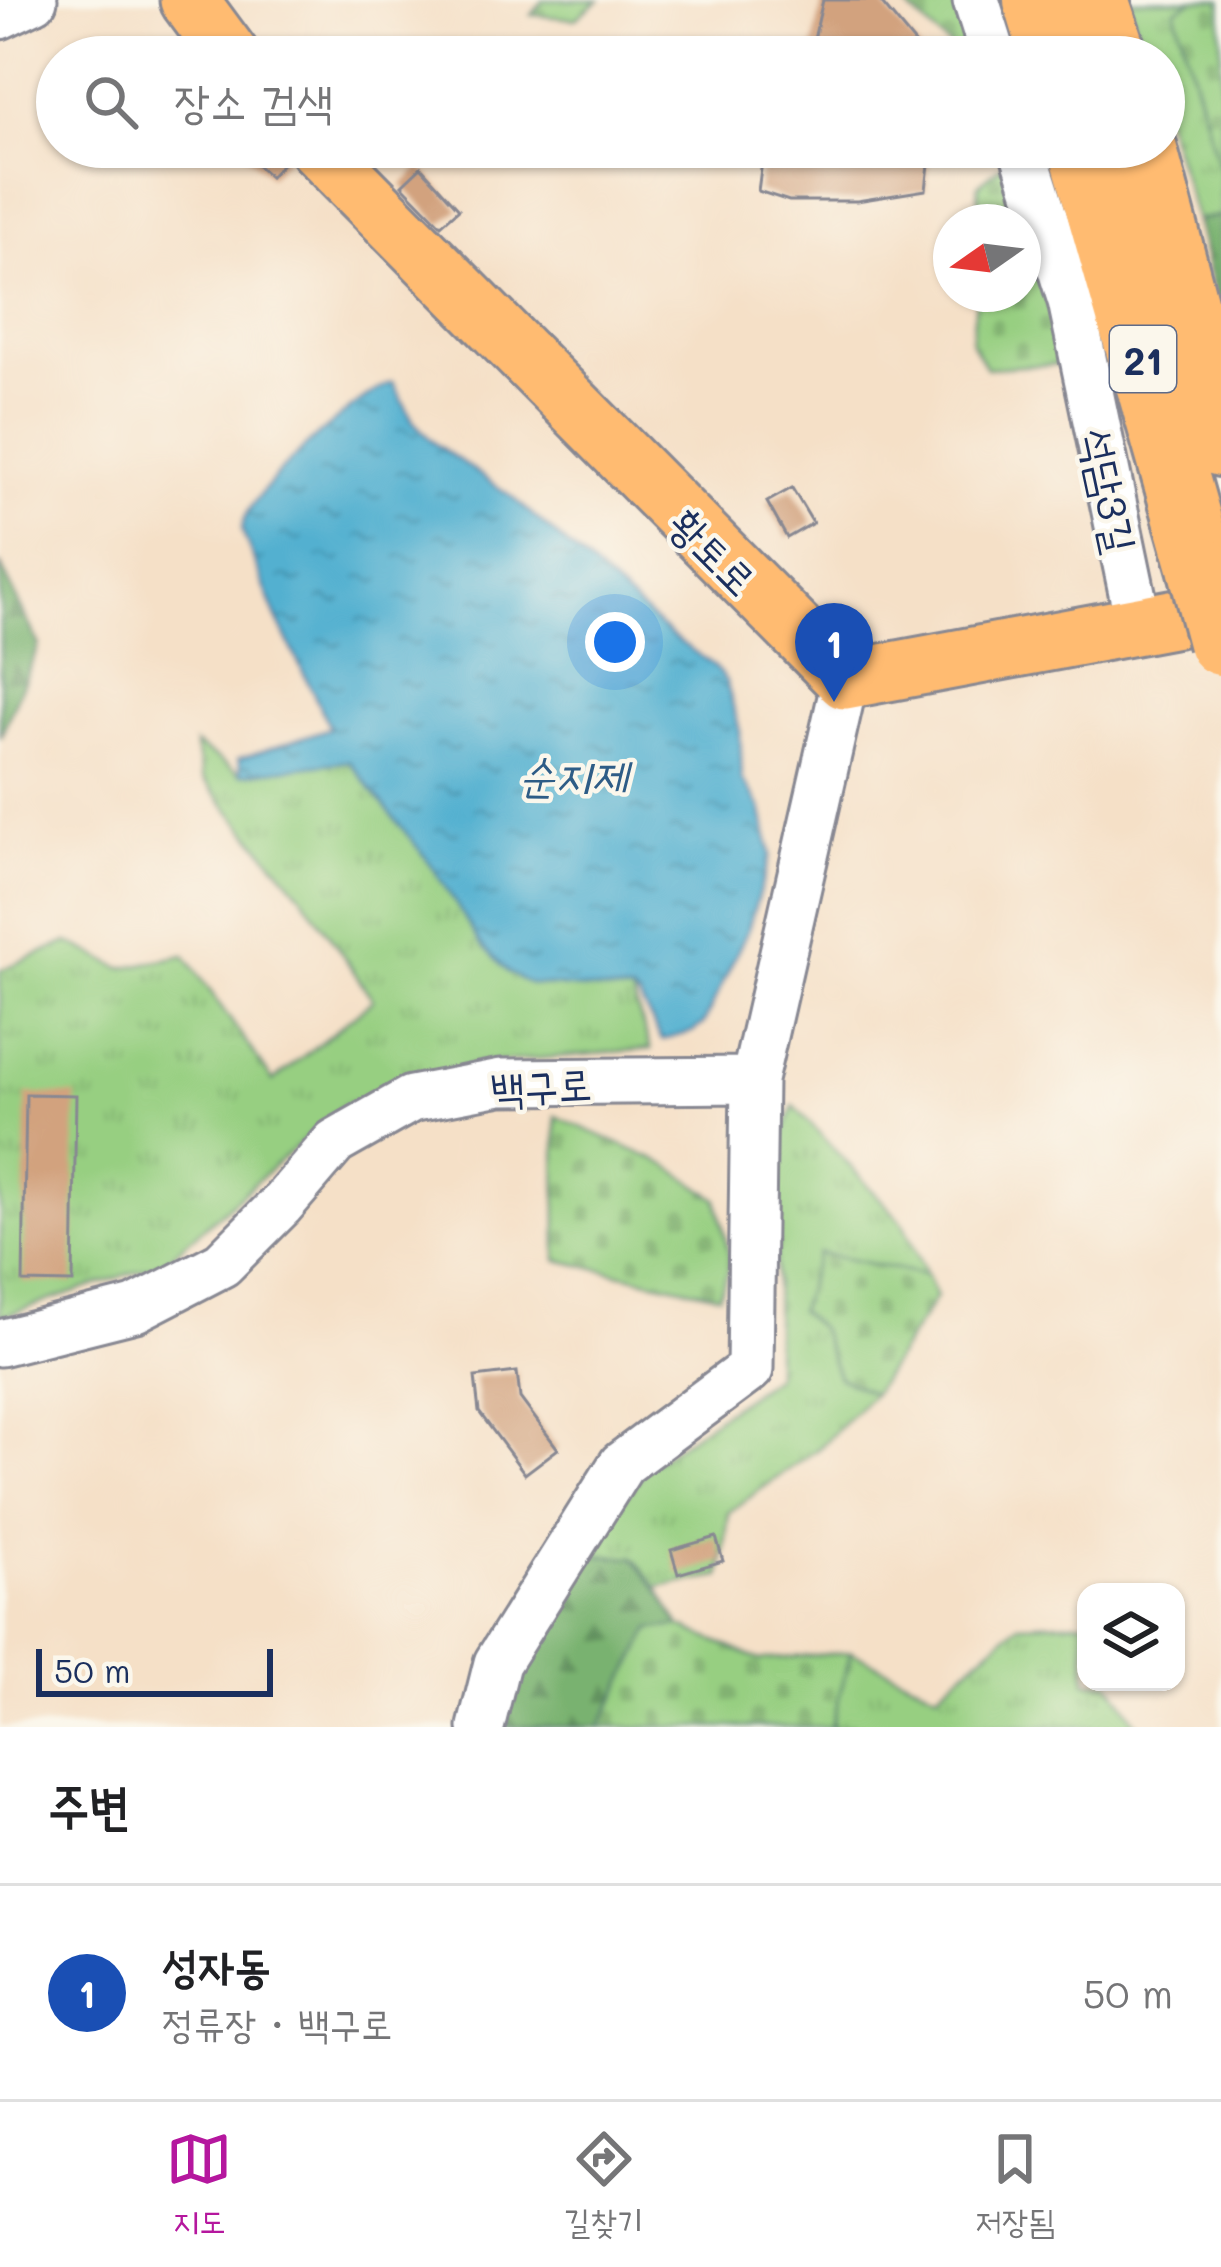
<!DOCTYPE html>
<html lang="ko">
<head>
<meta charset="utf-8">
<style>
  :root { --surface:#fff; --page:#f2f2f2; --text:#202124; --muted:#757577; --line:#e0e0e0; --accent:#b5179e }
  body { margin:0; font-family:Mali,"Poor Story",sans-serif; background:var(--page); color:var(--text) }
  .controls { position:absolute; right:36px; bottom:36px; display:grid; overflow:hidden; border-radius:24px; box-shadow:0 3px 9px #0004 }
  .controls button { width:108px; height:108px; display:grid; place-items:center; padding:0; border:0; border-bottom:3px solid var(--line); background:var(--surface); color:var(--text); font:60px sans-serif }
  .compass { position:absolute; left:933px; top:204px; width:108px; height:108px; border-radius:50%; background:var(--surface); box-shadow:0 3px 9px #0004; rotate:256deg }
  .scale { position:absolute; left:36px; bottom:30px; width:237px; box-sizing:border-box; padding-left:12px; border:6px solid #1b2f5e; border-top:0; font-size:33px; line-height:42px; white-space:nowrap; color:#1b2f5e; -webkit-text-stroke:9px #fbf7ec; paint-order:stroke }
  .you { position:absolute; left:615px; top:642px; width:42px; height:42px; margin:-30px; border:9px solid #fff; border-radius:50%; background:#1a73e8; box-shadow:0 0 0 18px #1a73e833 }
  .badge { display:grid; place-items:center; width:78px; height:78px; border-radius:50%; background:var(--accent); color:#fff; font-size:39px; font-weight:700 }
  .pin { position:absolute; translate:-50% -99px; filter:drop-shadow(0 3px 6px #0008) }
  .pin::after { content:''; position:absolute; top:63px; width:42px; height:36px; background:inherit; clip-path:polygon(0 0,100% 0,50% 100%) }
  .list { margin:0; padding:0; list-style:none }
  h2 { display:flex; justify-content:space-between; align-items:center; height:156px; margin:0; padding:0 48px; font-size:51px }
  h2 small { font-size:39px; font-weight:400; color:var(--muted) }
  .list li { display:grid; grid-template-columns:78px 1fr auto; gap:36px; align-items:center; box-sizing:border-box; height:216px; padding:0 48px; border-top:3px solid var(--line) }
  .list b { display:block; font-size:45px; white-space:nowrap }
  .list p { margin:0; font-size:39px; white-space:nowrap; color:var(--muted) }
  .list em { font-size:39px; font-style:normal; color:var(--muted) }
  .icon { flex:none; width:66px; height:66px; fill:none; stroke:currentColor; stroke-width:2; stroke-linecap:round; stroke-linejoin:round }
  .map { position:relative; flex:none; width:1221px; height:1727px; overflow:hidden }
  .search { position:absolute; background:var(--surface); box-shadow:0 3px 9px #0004; left:36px; right:36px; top:36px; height:132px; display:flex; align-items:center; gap:30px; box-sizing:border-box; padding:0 42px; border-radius:66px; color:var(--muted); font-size:45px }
  .sheet { height:372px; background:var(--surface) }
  nav { display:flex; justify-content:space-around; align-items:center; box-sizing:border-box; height:168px; border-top:3px solid var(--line); background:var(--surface); font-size:33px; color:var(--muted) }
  nav a { display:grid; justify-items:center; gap:6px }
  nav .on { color:var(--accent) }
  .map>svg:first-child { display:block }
  .grass { fill:url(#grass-tufts); stroke:#597f70; stroke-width:3 }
  .forest { fill:url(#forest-firs); stroke:#4a7066; stroke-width:3 }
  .cemetery { fill:url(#cemetery-stones); stroke:#597f70; stroke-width:3 }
  .water { fill:url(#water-ripples); stroke:#367097; stroke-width:3 }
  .building { fill:#d2a27e }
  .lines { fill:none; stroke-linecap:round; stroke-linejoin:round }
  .minor-casing { stroke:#888892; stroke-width:51 }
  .major-casing { stroke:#888892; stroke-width:63 }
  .highway-casing { stroke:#888892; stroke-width:72 }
  .minor { stroke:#fff; stroke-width:45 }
  .major { stroke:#ffbb71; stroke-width:57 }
  .highway { stroke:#ffbb71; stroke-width:66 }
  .highway-bridge-casing { stroke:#888892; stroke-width:72; stroke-linecap:butt }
  .highway-bridge { stroke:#ffbb71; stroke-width:66 }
  .labels { text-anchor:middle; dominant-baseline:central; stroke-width:9; stroke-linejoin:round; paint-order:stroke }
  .shield { fill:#fbf7ec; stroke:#5e6b89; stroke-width:3 }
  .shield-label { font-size:39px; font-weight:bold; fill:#1b2f5e }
  .street-label { font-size:42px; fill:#1b2f5e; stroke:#fbf7ec }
  .water-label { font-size:45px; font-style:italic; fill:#2e5c86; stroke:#fbf7ec }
</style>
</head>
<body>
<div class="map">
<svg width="1221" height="1727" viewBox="0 0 1221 1727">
  <defs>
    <pattern id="grass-tufts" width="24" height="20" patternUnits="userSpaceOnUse" patternTransform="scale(3)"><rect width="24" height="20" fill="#97cf81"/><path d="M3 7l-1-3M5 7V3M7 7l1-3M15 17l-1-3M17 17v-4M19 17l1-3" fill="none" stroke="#82b272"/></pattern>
    <pattern id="forest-firs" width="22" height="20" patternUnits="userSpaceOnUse" patternTransform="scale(3)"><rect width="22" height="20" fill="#79b26f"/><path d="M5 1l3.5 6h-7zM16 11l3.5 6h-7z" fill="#62915e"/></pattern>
    <pattern id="cemetery-stones" width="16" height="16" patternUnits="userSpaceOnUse" patternTransform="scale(3)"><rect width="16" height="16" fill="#97cf81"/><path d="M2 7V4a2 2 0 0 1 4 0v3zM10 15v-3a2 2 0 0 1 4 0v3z" fill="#82b272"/></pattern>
    <pattern id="water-ripples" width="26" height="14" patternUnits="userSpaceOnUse" patternTransform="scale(3)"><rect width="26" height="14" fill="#52b0d0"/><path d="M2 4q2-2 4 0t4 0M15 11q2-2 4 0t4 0" fill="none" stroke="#4390ac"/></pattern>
  </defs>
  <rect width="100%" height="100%" fill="#fbf7ec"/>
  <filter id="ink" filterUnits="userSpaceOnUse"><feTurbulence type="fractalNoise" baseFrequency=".00833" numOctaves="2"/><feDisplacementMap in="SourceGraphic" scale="24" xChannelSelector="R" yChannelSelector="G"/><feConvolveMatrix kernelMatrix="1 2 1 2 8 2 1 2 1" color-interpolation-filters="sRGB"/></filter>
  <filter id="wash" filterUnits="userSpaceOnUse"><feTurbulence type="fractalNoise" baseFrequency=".004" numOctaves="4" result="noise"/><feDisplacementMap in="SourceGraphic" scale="48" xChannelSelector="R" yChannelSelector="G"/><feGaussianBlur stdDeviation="2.7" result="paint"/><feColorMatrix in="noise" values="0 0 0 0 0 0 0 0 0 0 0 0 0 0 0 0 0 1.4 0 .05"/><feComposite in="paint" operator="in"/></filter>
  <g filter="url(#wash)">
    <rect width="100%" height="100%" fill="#f5e0c7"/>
    <path class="grass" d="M1128,0h66l-19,11 46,163v42l-25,4 -32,-104v-59h-18z
      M195,744l46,30 108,-13 82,103 50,80 49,40 102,9 19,56 -175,15 -132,41 -181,158 -163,54v-347l68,-28 54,26 63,-13 88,126 100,-81 -71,-105 -100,-117z
      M794,1106l109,117 23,52 -108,-21 -19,57 21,18 18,48 35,16 -53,54 -91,65 -8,65 -64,10 -24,-30 -51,-2 65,-88 128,-91 1,-223z
      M1086,1621v61h24l29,45h-308l20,-75 86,41 82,-69z"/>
    <path class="forest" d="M1221,216v103l-25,-99z
      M0,564l39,81 -39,93z
      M582,1555l51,2 24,30 23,39 -29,4 -51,97h-107l10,-40z"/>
    <path class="cemetery" d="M543,0h56l-23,19 -44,-4z
      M900,0h56l7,17 4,40h-6z
      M1194,0h27v174l-46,-164z
      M1011,157l53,207 -78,4 -15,-27 6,-47h46v-72h-43l-2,-37z
      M556,1116l113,50 48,33 14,65 -12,31 -162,-35z
      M818,1253l108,22 10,22 -63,96 -35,-16 -18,-48 -21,-18z
      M680,1626l80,34 91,-8 -20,75h-231l51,-98z"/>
    <path class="water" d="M393,382l20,39 21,22 77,53 159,139 42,29 14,17 14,50 2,48 19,28 10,47 -23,75 -44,94 -12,9 -30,8 -23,-42 -7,-5 -102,-9 -21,-11 -28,-29 -50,-80 -82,-103 -108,13 -3,-15 92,-31 -54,-112 -34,-85c-1,-36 116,-136 151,-149z"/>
    <g id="blocks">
      <path class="building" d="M823,0h56l47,57h-116z
        M238,147h47l2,11 -17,19z
        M764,147h167l-5,43 -69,11h-68l-31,-10z
        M421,167l38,42 -18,16 -39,-40z
        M792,488l21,35 -26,15 -20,-36z
        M26,1094l50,1 -3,188 -50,-1z
        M517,1372l3,26 38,51 -33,25 -46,-62 -4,-35z
        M716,1537l7,24 -45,13 -7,-24z"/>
    </g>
  </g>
  <g filter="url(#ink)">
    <use href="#blocks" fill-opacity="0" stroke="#888892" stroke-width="3"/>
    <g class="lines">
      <defs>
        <path id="minor" d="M976,0l18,57
          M0,16l34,-16
          M1022,147l49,154 68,325
          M0,1343l135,-34 87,-45 59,-59 54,-63 76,-43 90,-17 253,-2 91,-400
          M481,1727l16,-64 125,-199 128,-95 4,-289"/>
        <path id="major" d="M189,0l42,57
          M317,147l528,533 332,-62 44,-12"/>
        <path id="highway" d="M1037,0l17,57
          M1095,0l19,57
          M1082,147l120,423
          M1143,147l78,296"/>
      </defs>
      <use href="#minor" class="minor-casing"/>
      <use href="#major" class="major-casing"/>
      <use href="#highway" class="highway-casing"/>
      <use href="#minor" class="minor"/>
      <use href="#major" class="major"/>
      <use href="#highway" class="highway"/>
      <defs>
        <path id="highway-bridge" d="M1202,570l19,72"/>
      </defs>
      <use href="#highway-bridge" class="highway-bridge-casing"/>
      <use href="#highway-bridge" class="highway-bridge"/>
    </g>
  </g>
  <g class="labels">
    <rect class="shield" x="1110" y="326" width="66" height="66" rx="9"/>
    <g class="shield-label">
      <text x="1143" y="359">21</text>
    </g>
    <g class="street-label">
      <text transform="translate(1110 490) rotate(78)">석담3길</text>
      <text transform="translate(714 551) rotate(45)">황토로</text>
      <text transform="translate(541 1085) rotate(-3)">백구로</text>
    </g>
    <g class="water-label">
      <text x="573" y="774">순지제</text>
    </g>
  </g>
</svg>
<div class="controls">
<button><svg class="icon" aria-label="layers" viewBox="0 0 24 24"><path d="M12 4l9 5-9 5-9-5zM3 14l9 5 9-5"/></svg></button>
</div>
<svg class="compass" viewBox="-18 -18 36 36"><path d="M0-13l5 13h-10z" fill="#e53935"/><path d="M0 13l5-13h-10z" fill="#757577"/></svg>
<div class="scale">50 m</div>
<div class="you"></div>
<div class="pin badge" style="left:834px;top:702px;background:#1a4fb4">1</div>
<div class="search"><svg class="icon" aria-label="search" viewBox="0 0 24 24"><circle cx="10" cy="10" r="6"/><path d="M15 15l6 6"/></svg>장소 검색</div>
</div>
<section class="sheet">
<h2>주변<small></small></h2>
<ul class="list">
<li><span class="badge" style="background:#1a4fb4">1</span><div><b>성자동</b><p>정류장 · 백구로</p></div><em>50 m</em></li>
</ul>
</section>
<nav>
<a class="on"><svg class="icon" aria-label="map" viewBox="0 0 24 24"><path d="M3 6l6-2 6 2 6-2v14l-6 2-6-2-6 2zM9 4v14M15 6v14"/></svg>지도</a>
<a><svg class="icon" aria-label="directions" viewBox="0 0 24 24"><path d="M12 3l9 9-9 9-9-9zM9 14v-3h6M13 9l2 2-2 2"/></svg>길찾기</a>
<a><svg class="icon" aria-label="saved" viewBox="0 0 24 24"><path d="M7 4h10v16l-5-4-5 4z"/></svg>저장됨</a>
</nav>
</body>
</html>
